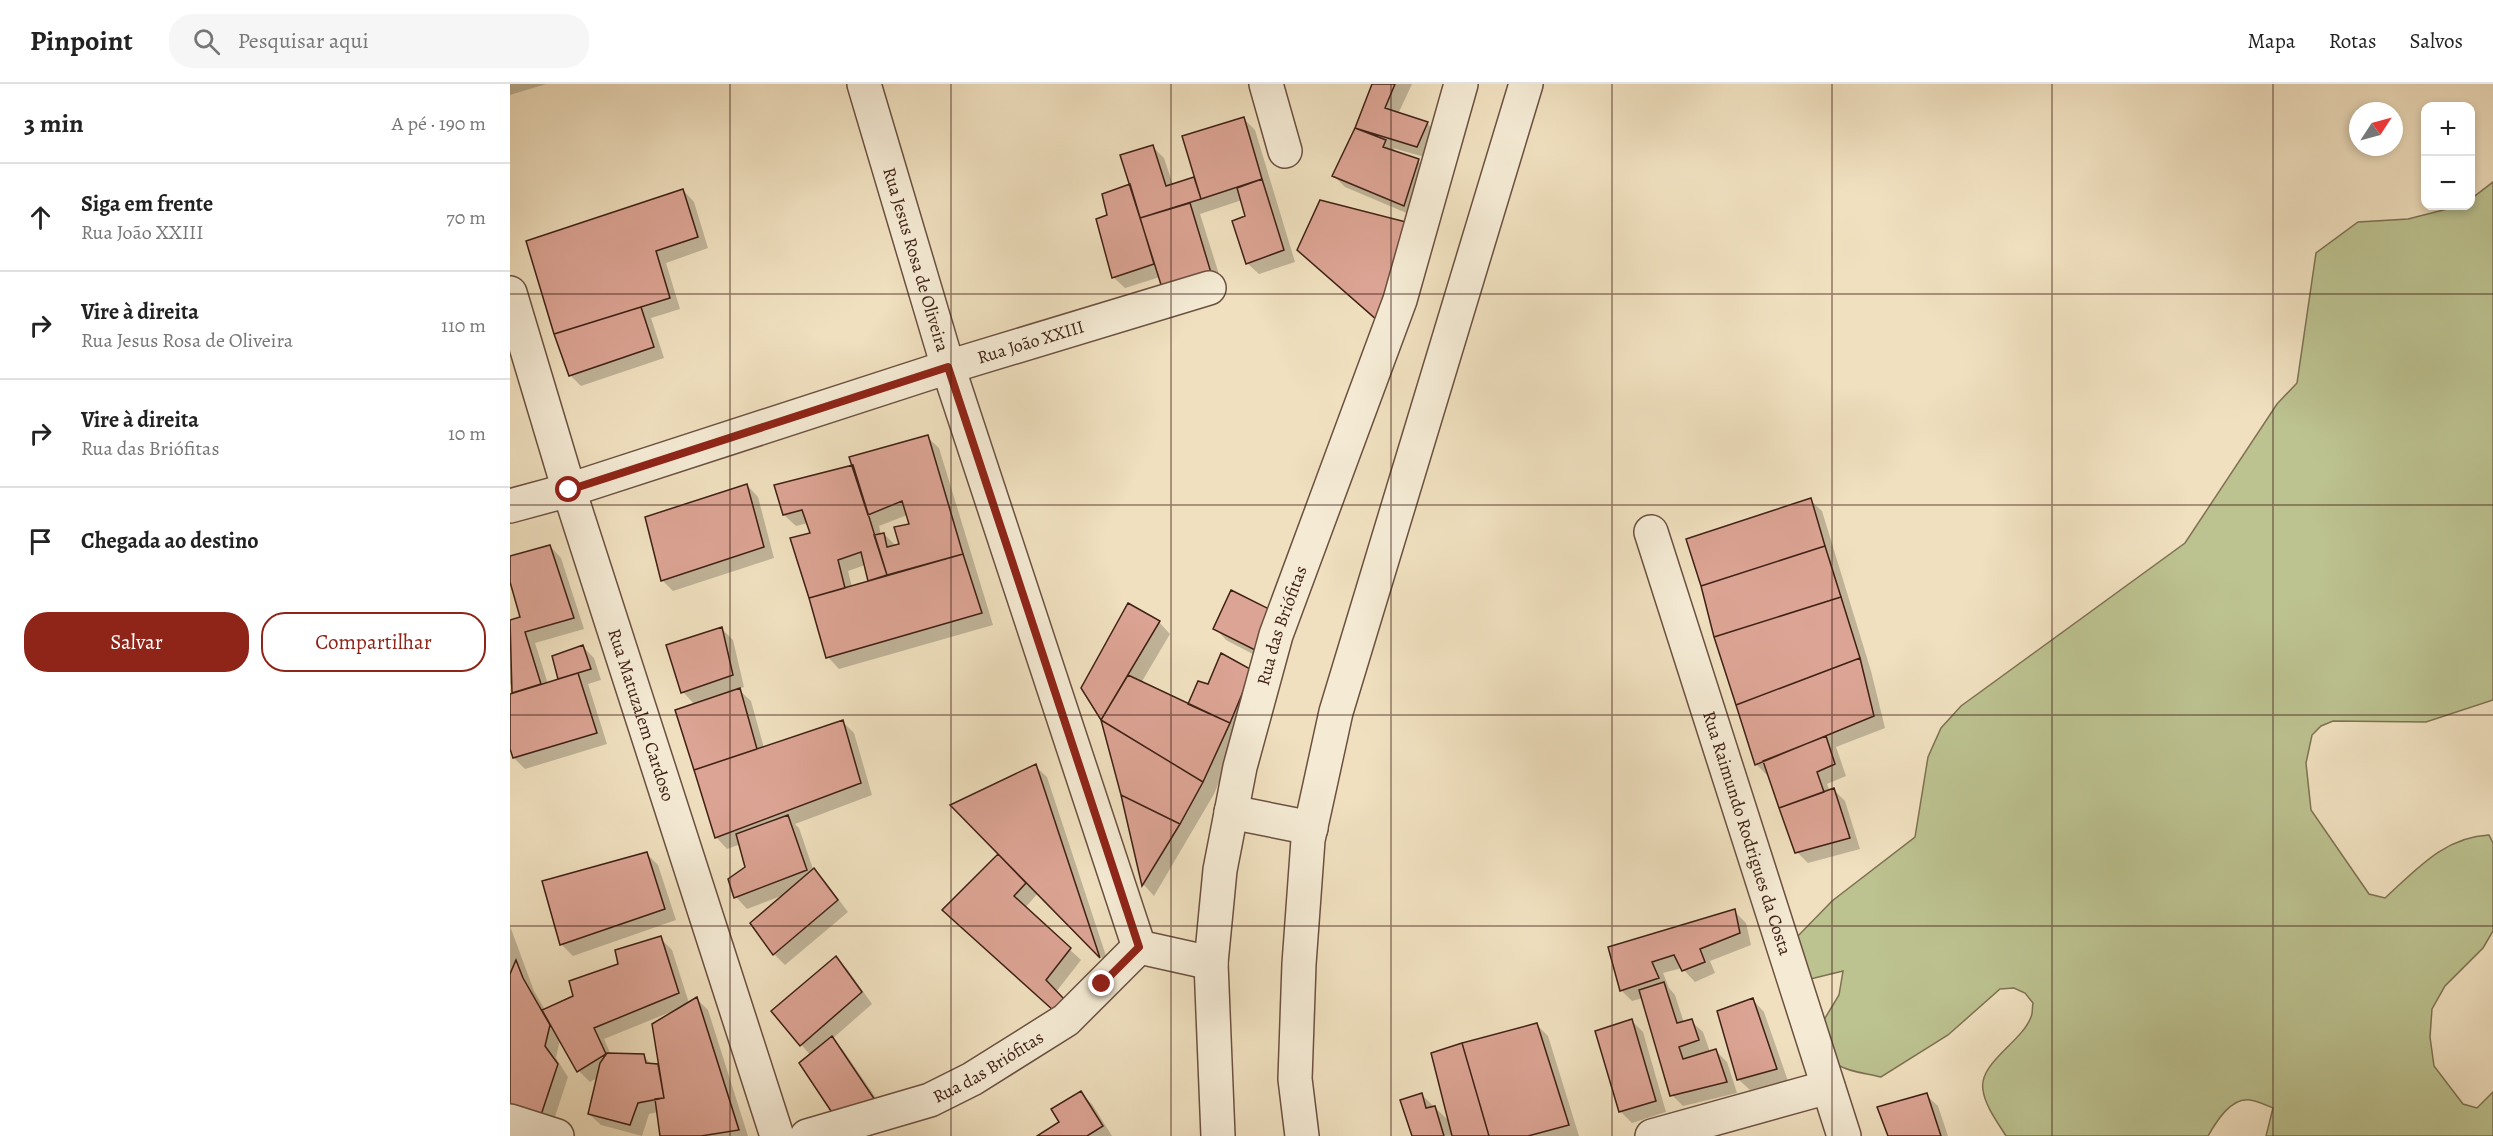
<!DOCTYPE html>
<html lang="pt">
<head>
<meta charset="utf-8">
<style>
  :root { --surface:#fff; --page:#f6f6f6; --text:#222; --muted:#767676; --line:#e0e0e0; --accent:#8f2418 }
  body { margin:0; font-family:Alegreya,serif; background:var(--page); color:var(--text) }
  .controls { position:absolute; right:18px; top:18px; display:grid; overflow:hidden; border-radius:12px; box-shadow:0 3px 9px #0003 }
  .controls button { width:54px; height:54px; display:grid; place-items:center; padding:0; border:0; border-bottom:2px solid var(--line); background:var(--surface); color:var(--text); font:30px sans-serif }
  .compass { position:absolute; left:1839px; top:18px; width:54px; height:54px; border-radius:50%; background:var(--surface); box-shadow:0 3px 9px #0003; rotate:54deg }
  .stop { position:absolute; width:18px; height:18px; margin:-14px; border:4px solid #8f2418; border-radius:50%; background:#fff }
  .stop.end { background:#8f2418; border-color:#fff; box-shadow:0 2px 6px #0008 }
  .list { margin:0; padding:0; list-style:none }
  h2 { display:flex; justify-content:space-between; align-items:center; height:78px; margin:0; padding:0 24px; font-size:26px }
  h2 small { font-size:20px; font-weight:400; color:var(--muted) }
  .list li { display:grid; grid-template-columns:39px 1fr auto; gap:18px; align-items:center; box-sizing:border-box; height:108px; padding:0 24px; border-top:2px solid var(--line) }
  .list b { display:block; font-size:22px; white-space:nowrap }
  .list p { margin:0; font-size:20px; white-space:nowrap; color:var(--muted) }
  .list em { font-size:20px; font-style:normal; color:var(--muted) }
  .actions { display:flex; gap:12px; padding:18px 24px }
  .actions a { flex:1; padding:14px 0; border:2px solid var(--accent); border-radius:24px; text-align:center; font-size:21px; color:var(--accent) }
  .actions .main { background:var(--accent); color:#fff }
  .icon { flex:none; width:33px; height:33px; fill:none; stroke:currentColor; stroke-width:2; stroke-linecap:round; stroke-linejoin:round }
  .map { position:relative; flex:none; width:1983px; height:1052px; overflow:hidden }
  header { display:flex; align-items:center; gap:36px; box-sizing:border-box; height:84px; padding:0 30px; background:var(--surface); border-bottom:2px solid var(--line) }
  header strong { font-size:28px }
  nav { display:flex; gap:33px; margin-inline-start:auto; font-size:21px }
  .search { width:420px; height:54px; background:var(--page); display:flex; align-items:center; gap:15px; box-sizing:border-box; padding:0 21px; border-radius:24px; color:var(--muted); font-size:22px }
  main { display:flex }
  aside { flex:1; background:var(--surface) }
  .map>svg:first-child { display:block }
  .green { fill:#bcc290; stroke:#7e7152; stroke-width:1.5 }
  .shadow { fill:#0003; fill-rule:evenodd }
  .building { fill:#dca494; stroke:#3f2015; stroke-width:1.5 }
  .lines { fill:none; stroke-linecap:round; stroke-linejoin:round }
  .minor-casing { stroke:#6b5040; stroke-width:36 }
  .tertiary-casing { stroke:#6b5040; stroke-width:36 }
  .minor { stroke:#f5ebd5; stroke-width:33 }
  .tertiary { stroke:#f5ebd5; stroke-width:33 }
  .route { stroke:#8f2418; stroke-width:8 }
  .grid { fill:none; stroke:#3f2015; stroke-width:1.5; stroke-opacity:0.55 }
  .labels { text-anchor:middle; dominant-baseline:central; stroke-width:4.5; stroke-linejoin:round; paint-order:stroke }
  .street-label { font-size:18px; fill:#3f2015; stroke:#f5ebd5 }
</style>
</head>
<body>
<header>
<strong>Pinpoint</strong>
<div class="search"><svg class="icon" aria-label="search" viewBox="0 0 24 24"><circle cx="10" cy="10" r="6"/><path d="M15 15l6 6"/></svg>Pesquisar aqui</div>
<nav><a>Mapa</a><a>Rotas</a><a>Salvos</a></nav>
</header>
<main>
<aside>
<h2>3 min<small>A pé · 190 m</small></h2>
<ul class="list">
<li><svg class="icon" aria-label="ahead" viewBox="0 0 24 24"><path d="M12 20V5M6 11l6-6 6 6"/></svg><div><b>Siga em frente</b><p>Rua João XXIII</p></div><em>70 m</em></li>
<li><svg class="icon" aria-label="right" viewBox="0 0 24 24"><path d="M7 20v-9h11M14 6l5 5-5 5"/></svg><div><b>Vire à direita</b><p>Rua Jesus Rosa de Oliveira</p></div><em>110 m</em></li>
<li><svg class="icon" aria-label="right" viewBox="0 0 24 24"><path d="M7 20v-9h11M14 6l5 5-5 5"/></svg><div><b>Vire à direita</b><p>Rua das Briófitas</p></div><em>10 m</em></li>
<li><svg class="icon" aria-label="arrive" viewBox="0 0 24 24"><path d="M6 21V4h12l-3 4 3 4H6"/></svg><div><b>Chegada ao destino</b></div></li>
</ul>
<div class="actions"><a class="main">Salvar</a><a>Compartilhar</a></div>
</aside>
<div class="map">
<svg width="1983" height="1052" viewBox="0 0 1983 1052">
  <rect width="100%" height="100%" fill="#f0e0bf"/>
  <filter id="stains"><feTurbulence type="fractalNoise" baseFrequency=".00333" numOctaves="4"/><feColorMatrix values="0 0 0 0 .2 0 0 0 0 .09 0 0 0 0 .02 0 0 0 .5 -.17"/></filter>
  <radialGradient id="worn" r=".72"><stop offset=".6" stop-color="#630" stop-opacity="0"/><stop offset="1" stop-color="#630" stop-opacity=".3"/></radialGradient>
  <path class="green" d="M1983,98v518l-67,22 -93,-1 -12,5 -9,9 -6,28 5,47 58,84 16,4c31,-28 59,-61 104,-63l4,8v88l-10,17 -38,38 -13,23 -2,28 4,29 29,38 14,4 16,-16v44h-227l7,-28c-7,-3 -16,-7 -23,-8 -19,-3 -34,22 -42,36h-202c-8,-13 -21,-30 -23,-46 -5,-27 39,-48 48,-73 2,-4 1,-10 2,-14l-8,-10 -11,-5 -14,1 -52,46 -67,42c-36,-8 -47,-6 -68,-39l26,-43 4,-24 -49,12 1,-44 37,-38 83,-64 13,-80 13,-29 20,-22 224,-163 92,-139 20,-21 19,-130 42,-31 50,-3 51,-13h11l1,-7z"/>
  <path class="shadow" d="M0,0h36l-36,11z
    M864,0h38l-14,30 29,9 11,11 -10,24 -35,-10 4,4 21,9 12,11 -14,45 -71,-30 -11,-11z
    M733,34l12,12 40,132 -36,12 -12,-11v-46l-5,-17 -42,14 23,73 -63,-10 -35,11 -12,-11 -4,-61 22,-31 21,-39 12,12 9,27 23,-7z
    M173,106l11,12 14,46 -42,15 14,46 -29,9 13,40 -83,28 -11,-11z
    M417,353l12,11 54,177 -154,44 -11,-12 -17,-123 -3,-11 -12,3 -12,-11 70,-49zM397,431l3,10 -9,20 -5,1 -12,-12 -3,1 -2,-9zM355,481l5,17 -18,5 -4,-16z
    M237,401l11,12 16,61 -101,33 -11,-11z
    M1300,416l12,11 49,160 14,57 -49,19 10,29 -19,8 3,7 4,-1 11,11 15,48 -52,14 -11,-11 -28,-78 -2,1 -11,-11z
    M40,462l11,12 23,71 -49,14 13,41 11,-4 -6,-23 30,-10 11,11 7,22 -13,4 19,60 -82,25 -11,-11 -4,-15v-48l4,-1 -4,-11v-62l12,-3 -12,-41v-19z
    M721,508l39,71 -44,-23 -11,-12z
    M649,538l11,12 -29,49 48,23 20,-20 53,-3 -48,111 -60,102 -10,-11 -42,-166 -19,-31z
    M212,545l11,11 11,47 -6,2 13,12 13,47 79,-26 11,11 18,62 -77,29 4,4 14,41 12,12 23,31 -63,53 -11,-11 12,-60 -39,15 -11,-12 -6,-18 17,-11 -6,-24 -14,5 -11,-12 -21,-132 -12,-13 -15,-46z
    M525,682l12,11 62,188 -71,-72 -13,15 56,52 -25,32 -112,-82 56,-56z
    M136,769l12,12 18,55 -103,36 -12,-12z
    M1224,827l12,12 5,22 -41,16 5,12 -20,9 -13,-14 -19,5 6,15 6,7 9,28 7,-2 12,11 7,20 5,-2 12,12 10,31 -54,13 -11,-11 -29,-97 -11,3 -11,-11 -11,-42z
    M0,842l24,65 11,19 29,-14 86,-58 12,12 17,53 8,-4 11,11 40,126h-87l-3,-24 -9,2 -7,22 -41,-11 -12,-11 10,-37 -9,5 -11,-11 -19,-32 -4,19 12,19 -19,58 -39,-14zM163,927l-13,55 -8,-1 -9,-9 -32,-1 -7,-16z
    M326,874l11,11 25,35 -40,35 11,11 44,64 -76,-58 -38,-45z
    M1243,916l11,12 24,69 -38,9 -12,-11z
    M1122,937l11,11 23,80 -34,11 -11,-11 -24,-80z
    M1027,941l11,11 31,100h-165l8,-41 28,27z
    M571,1009l11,11 20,32h-73l22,-13z
    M1416,1011l12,11 10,30h-58z"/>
  <path class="building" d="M862,0h23l-10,24 43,14 -11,25 -62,-19z
    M734,33l18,62 -61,20 -19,-63z
    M845,44l31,12 -3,7 36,12 -15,47 -72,-30z
    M643,61l13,41 28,-9 7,22 -61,19 -20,-63z
    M752,95l22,71 -38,14 -14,-43 13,-5 -8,-28z
    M620,100l24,80 -42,14 -16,-59 11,-4 -5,-21z
    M173,105l15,48 -42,14 14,47 -116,36 -28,-93z
    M810,116l90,23 -25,104 -88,-77z
    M680,119l22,73 -49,15 -23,-73z
    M131,223l13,40 -85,29 -15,-42z
    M418,351l35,119 -76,21 -13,-40 10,-2 3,14 12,-3 -5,-17 15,-3 -7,-23 -34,14 -19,-58z
    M343,381l34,110 -19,6 -7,-29 -23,8 7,28 -36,10 -19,-60 20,-5 -8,-23 -19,5 -9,-30z
    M237,400l17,63 -103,34 -16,-64z
    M1301,414l14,48 -124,40 -15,-47z
    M40,461l24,73 -49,14 16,52 -29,9 -2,-73 10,-3 -10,-35v-26z
    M1315,462l16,51 -127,40 -13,-51z
    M453,470l19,59 -156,45 -17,-60z
    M721,506l44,22 -16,40 -46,-23z
    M1331,513l19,61 -124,47 -22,-68z
    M618,519l32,18 -59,99 -20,-32z
    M212,543l11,48 -52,18 -15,-48z
    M73,561l8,24 -33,10 -6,-23z
    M711,569l31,17 -22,53 -42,-19 10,-23 10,3z
    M1350,574l14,58 -119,49 -19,-60z
    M68,589l19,60 -84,25 -3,-9v-55z
    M618,591l102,48 -27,59 -102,-62z
    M230,604l17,61 -63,21 -19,-60z
    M333,636l18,63 -146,55 -21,-68z
    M591,636l102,62 -23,42 -59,-29z
    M1316,652l9,28 -18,8 7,20 -45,16 -16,-47z
    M526,680l64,194 -150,-153z
    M1324,704l16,50 -55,15 -16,-45z
    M611,711l59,29 -38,62z
    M278,731l19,55 -73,28 -6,-19 17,-12 -9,-33z
    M137,768l18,57 -105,36 -18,-64z
    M488,770l28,29 -12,13 57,52 -25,32 18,19 -10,12 -112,-101z
    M304,784l24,32 -65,55 -23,-32z
    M1225,825l5,24 -40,16 5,13 -23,9 -8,-16 -22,7 7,16 -39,13 -12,-44z
    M151,852l18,57 -85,35 12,26 -29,18 -35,-62 31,-14 -4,-15 49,-17 -3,-14z
    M326,872l26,36 -62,54 -29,-35z
    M6,876l7,18 27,47 -5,21 13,18 -20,60 -28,-9v-141z
    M1154,898l13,41 15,-4 7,21 -20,7 4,12 33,-10 11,33 -57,14 -31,-106z
    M187,913l42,133 -38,6h-41l-5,-37 9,-1 -12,-74z
    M1243,914l24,71 -40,11 -20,-69z
    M1122,935l24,82 -37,11 -24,-81z
    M1027,939l32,102 -41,11h-39l-27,-93z
    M322,952l45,67 -42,14 -36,-54z
    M952,959l27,93h-37l-21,-83z
    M97,969l37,1 2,9 12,1 6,34 -26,5 -8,22 -42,-11 12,-51z
    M571,1007l22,35 -16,10h-50l22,-14 -8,-13z
    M912,1009l4,15 9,-2 9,30h-32l-12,-36z
    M1417,1009l14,43h-53l-11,-29z"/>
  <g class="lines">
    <defs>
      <g id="minor">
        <path id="s1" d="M354,0l84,283 191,580 72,16"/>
        <path d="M756,0l19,67"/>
        <path id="s2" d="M0,209l59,197 208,646"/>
        <path id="s3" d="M0,422l59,-16 379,-123 261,-79"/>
        <path id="s4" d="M1141,448l193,604"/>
        <path d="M0,1037l47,15"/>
        <path id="s5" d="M297,1052l123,-36 42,-21 94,-59 73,-73"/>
        <path d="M1142,1052l176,-49"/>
      </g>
      <g id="tertiary">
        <path d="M721,728l80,16"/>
        <path id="s6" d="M708,1052l-7,-173 9,-93 20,-103 36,-132 124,-335 61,-216"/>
        <path d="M792,1052l-7,-57 4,-115 9,-124 28,-128 190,-628"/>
      </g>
    </defs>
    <use href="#minor" class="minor-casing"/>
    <use href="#tertiary" class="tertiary-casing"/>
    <use href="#minor" class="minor"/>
    <use href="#tertiary" class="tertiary"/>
  </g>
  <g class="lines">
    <path class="route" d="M59,406l379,-123 191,580 -37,37"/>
  </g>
  <path class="grid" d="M220,0v1052M441,0v1052M661,0v1052M881,0v1052M1102,0v1052M1322,0v1052M1542,0v1052M1763,0v1052M0,210h1983M0,421h1983M0,631h1983M0,842h1983"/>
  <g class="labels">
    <g class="street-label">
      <text stroke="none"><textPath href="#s1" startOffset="183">Rua Jesus Rosa de Oliveira</textPath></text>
      <text stroke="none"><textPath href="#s3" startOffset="546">Rua João XXIII</textPath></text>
      <text stroke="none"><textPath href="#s6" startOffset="519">Rua das Briófitas</textPath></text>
      <text stroke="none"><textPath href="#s2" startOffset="442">Rua Matuzalem Cardoso</textPath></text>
      <text stroke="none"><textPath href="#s4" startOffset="316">Rua Raimundo Rodrigues da Costa</textPath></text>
      <text stroke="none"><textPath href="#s5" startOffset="195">Rua das Briófitas</textPath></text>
    </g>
  </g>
  <rect width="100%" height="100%" filter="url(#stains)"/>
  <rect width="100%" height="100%" fill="url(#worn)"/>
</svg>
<div class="controls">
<button>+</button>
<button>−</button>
</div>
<svg class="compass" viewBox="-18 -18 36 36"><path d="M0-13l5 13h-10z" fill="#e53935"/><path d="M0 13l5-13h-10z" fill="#767676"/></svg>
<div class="stop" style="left:59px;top:406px"></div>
<div class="stop end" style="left:592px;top:900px"></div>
</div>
</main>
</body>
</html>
